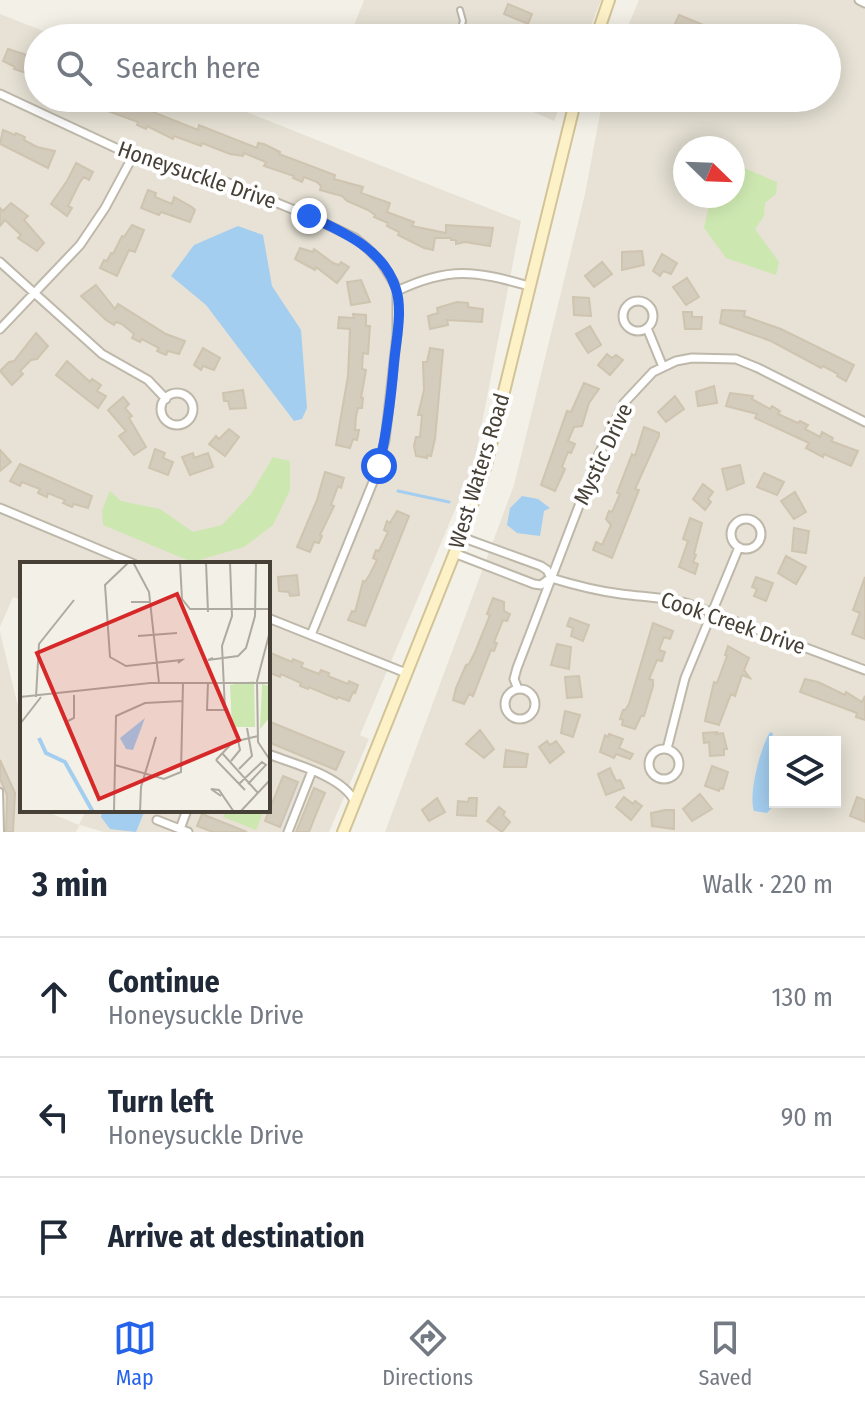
<!DOCTYPE html>
<html lang="en">
<head>
<meta charset="utf-8">
<style>
  :root { --surface:#fff; --page:#f6f6f7; --text:#1f2937; --muted:#747a83; --line:#e0e1e3; --accent:#2563eb }
  body { margin:0; font-family:"Fira Sans Condensed",sans-serif; background:var(--page); color:var(--text) }
  .controls { position:absolute; right:24px; bottom:24px; display:grid; overflow:hidden; border-radius:0px; box-shadow:0 4px 20px #0003 }
  .controls button { width:72px; height:72px; display:grid; place-items:center; padding:0; border:0; border-bottom:2px solid var(--line); background:var(--surface); color:var(--text); font:40px sans-serif }
  .compass { position:absolute; left:673px; top:136px; width:72px; height:72px; border-radius:50%; background:var(--surface); box-shadow:0 4px 20px #0003; rotate:113deg }
  .stop { position:absolute; width:24px; height:24px; margin:-18px; border:6px solid #2563eb; border-radius:50%; background:#fff }
  .stop.end { background:#2563eb; border-color:#fff; box-shadow:0 2px 8px #0008 }
  .list { margin:0; padding:0; list-style:none }
  h2 { display:flex; justify-content:space-between; align-items:center; height:104px; margin:0; padding:0 32px; font-size:34px }
  h2 small { font-size:26px; font-weight:400; color:var(--muted) }
  .list li { display:grid; grid-template-columns:52px 1fr auto; gap:24px; align-items:center; box-sizing:border-box; height:120px; padding:0 32px; border-top:2px solid var(--line) }
  .list b { display:block; font-size:30px; white-space:nowrap }
  .list p { margin:0; font-size:26px; white-space:nowrap; color:var(--muted) }
  .list em { font-size:26px; font-style:normal; color:var(--muted) }
  .icon { flex:none; width:44px; height:44px; fill:none; stroke:currentColor; stroke-width:2; stroke-linecap:round; stroke-linejoin:round }
  .map { position:relative; flex:none; width:865px; height:832px; overflow:hidden }
  .search { position:absolute; background:var(--surface); box-shadow:0 4px 20px #0003; left:24px; right:24px; top:24px; height:88px; display:flex; align-items:center; gap:20px; box-sizing:border-box; padding:0 28px; border-radius:44px; color:var(--muted); font-size:30px }
  .sheet { height:464px; background:var(--surface) }
  nav { display:flex; justify-content:space-around; align-items:center; box-sizing:border-box; height:112px; border-top:2px solid var(--line); background:var(--surface); font-size:22px; color:var(--muted) }
  nav a { display:grid; justify-items:center; gap:4px }
  nav .on { color:var(--accent) }
  .map>svg:first-child { display:block }
  .residential { fill:#e7e2d5; fill-rule:evenodd }
  .green { fill:#cce7b0 }
  .parking { fill:#e4e2df }
  .water { fill:#a4ceef }
  .lines { fill:none; stroke-linecap:round; stroke-linejoin:round }
  .stream { stroke:#a4ceef; stroke-width:3 }
  .building { fill:#d4ccbc; stroke:#cfc4b0; stroke-width:2 }
  .lane-casing { stroke:#beb8aa; stroke-width:8 }
  .street-casing { stroke:#beb8aa; stroke-width:11 }
  .secondary-casing { stroke:#d2c498; stroke-width:14 }
  .lane { stroke:#fff; stroke-width:4 }
  .street { stroke:#fff; stroke-width:7 }
  .secondary { stroke:#fdf2c7; stroke-width:10 }
  .route { stroke:#2563eb; stroke-width:10 }
  .labels { text-anchor:middle; dominant-baseline:central; stroke-width:8; stroke-linejoin:round; paint-order:stroke }
  .street-label { font-size:22px; fill:#464036; stroke:#fff }
  .inset-river { fill:none; stroke:#a4ceef; stroke-width:4 }
  .inset-road { fill:none; stroke:#aeaaa0; stroke-width:2 }
  .view { fill:#d62828; fill-opacity:0.15; stroke:#d62828; stroke-width:4 }
  .inset-edge { fill:none; stroke:#464036; stroke-width:4 }
</style>
</head>
<body>
<div class="map">
<svg width="865" height="832" viewBox="0 0 865 832">
  <rect width="100%" height="100%" fill="#f3f0e7"/>
  <path class="residential" d="M364,0h237l-15,38h-222l-13,-5z
    M639,0h226v832h-480l129,-347 71,-291 18,-96h224v-60h-204zM685,148h48v48h-48zM775,742h60v60h-60z
    M0,14l61,24h-23v60h173l310,123 -47,244 -114,270 9,4 -40,93h-225l-24,-7 -4,7h-76v-200l22,91v87h21l36,15 7,-15h182v-246h-246v36l-9,-3 -13,30z
    M502,98h61l-9,23z"/>
  <path class="green" d="M744,168l33,14 -1,12 -11,9 -1,13 -9,13 24,33 -3,13 -50,-17 -22,-30 7,-32h22v-22z
    M273,457l17,4v29l-17,35 -29,22 -52,15 -89,-37 -1,-15 8,-19 11,10 39,8 33,23 29,-7 29,-31z
    M225,810h39l-8,20 -33,-13z"/>
  <path class="parking" d="M298,782l8,4 -18,45 -8,-4z"/>
  <path class="water" d="M238,226l25,9 9,51 29,44 6,78 -5,11 -8,2 -88,-116 -35,-29 23,-31z
    M522,496l16,3 12,9 -6,3 -4,25 -23,-3 -10,-8 3,-17z
    M770,732l3,1 -1,10 3,3v58l-8,9 -13,-2c-6,-17 7,-65 16,-79z
    M102,810h43l-9,22 -26,-3 -9,-12z"/>
  <g class="lines">
    <path class="stream" d="M398,491l51,11"/>
  </g>
  <path class="building" d="M508,4l24,10 -4,10 -24,-10z
    M679,15l32,13 -4,10 -33,-12z
    M8,49l22,7 -1,2 9,4v15l-24,-8 1,-2 -12,-6z
    M97,98h21l80,32 1,-5 58,23 1,-5 6,1 16,8 -1,2 56,21 -1,4 29,8 -2,6 29,10 -3,9 27,10 -2,4 34,7v-8l47,3 -3,18 -25,-4 -9,2v-4h-5v-2h-16l-2,12 -9,-2 -26,-13 1,-3 -12,-6 1,-3 -14,-6 1,-2 -7,-5 -21,-9 -5,-5 -22,-6 1,-4 -4,-4 -13,-5 -2,5 -9,-4 1,-2 -30,-10 2,-4 -22,-9 -1,3 -13,-2 -28,-11 -1,3 -27,-10 -1,3 -26,-13 -1,3 -9,-4 1,-3 -44,-16z
    M3,130l12,5 1,-2 9,4 -1,3 13,7 18,4 -7,17 -48,-24z
    M76,163l17,9 -4,8 -5,-3 -4,5 -12,24 4,2 -5,8 -16,-12 16,-23z
    M148,190l8,3 -1,4 17,7 2,-7 18,10 3,3 -5,12 -29,-10 -2,3 -18,-7z
    M11,203l17,13 -4,4 20,23 -7,8 -19,-13 3,-3 -16,-15 -5,6v-18l3,3z
    M132,225l12,5 -9,22 -6,-2 -12,26 -17,-8 4,-8 3,1 4,-8 2,1 9,-18 2,1z
    M300,248l13,4 1,-3 19,14 6,2 2,-3 8,5 -12,16 -21,-16 -1,3 -20,-11z
    M642,251l2,14 -22,5v-18z
    M662,254l15,9 -6,11 -8,-3 -3,5 -7,-5z
    M602,262l10,12 -18,13 -9,-11z
    M687,278l12,19 -13,8 -13,-18z
    M361,280l9,22 -19,3 -4,-23z
    M96,285l19,24 3,-5 48,30 19,7 -6,13 -11,-3 -2,4 -9,-4 2,-3 -17,-9 -2,3 -8,-4 2,-4 -12,-10 -6,-2 -2,3 -8,-5 -25,-24z
    M573,297l16,1 2,18 -17,-1z
    M457,302l11,1v4l15,2 -1,13 -35,-2 1,5 -18,4 -2,-13 10,-3 -1,-5z
    M722,310l23,1 -1,5 37,13 73,36 -8,16 -9,-5 1,-2 -15,-8 -2,2 -50,-27 -51,-18z
    M683,312h9v5h10l-1,12h-16z
    M353,314l13,1v11h4l-2,28 -5,-1 -1,16 4,1 -5,28h2l-1,10h-4l-2,8 -1,14h4l-2,10 -4,-1 -3,9 -14,-3 12,-69 2,-47 -12,-1 1,-11 15,1z
    M590,326l11,19 -13,8 -12,-19z
    M36,333l12,13 -11,13 -6,1 -11,11 3,3 -11,11 -12,-14 9,-9 5,-1z
    M203,348l17,10 -6,12 -11,-4 -2,4 -7,-5z
    M430,348l13,2 -8,89 -4,17 -4,-1v3l-11,-2 -2,-10 2,-9h4l2,-22h-4l6,-25 -1,-28h4z
    M607,354l5,4 4,-3 7,5 -13,15 -12,-10z
    M67,361l23,21 2,-3 9,6 -4,6 9,5 -8,12 -42,-33z
    M584,383l15,6 -10,14 -7,23 -8,1 -6,14 7,3 -4,9 -3,-1 -6,15 3,2 -10,22 -14,-6 26,-74 4,1z
    M714,386l3,17 -19,3 -2,-14z
    M243,390l3,18 -16,1 -2,-8h-4l-1,-8z
    M730,393l23,3 -1,3 18,10 2,-3 8,5 -2,3 20,9 2,-2 8,4 -3,4 15,8 2,-5 11,6 -2,3 27,10 -7,15 -27,-12 -1,3 -17,-9 3,-5 -54,-25 2,-4 -31,-8z
    M675,396l9,13 -18,13 -8,-10z
    M123,397l6,7 -4,4 7,8 -3,2 17,29 -12,8 -15,-19 7,-5 -18,-21z
    M644,427l15,6v3l-24,53 4,1 -27,68 -19,-8 3,-8 6,3 9,-20 -5,-6 3,-8 3,1 8,-18 -3,-1 15,-39 3,2z
    M229,429l10,8 -14,19 -16,-12 7,-8 3,3z
    M155,449l10,4 -2,5 10,4 -5,13 -19,-7z
    M0,450l11,12 -11,9z
    M193,453l1,5 14,-5 5,14 -23,8 -8,-18z
    M20,464l72,32 -4,12 -14,-4 -2,3 -9,-4 2,-3 -17,-7 -1,4 -9,-4 2,-4 -18,-7 -2,4 -10,-5z
    M740,465l4,18 -17,7 -5,-21z
    M325,472l19,6 -3,10 -3,-2 -7,19 3,1 -14,29 2,1 -3,7 -5,-1 -4,10 -13,-5 20,-47z
    M764,473l20,9 -7,13 -20,-8z
    M703,484l10,8 -5,7 3,3 -6,8 -12,-11z
    M795,492l11,20 -12,7 -13,-18z
    M397,511l12,5 -44,110 -17,-6 4,-9 3,1 8,-31 2,1 5,-8 7,-14 -4,-2 3,-8 3,1 9,-19 -4,-2 3,-9 3,2z
    M690,518l12,5 -8,31 2,1 -3,7 5,2 -3,10 -16,-7 9,-26 -5,-2z
    M794,528l15,3 -3,22 -14,-2z
    M786,556l20,11 -10,17 -18,-11z
    M297,575l2,20 -9,1 -1,-4 -10,-1 -1,-14z
    M756,577l17,6 -7,18 -12,-5 3,-7 -5,-2z
    M865,577v62l-13,-5 8,-21 -7,-3z
    M493,598l11,4v9l6,3 -3,7 -4,-1 -9,22 3,1 -3,8 -3,-1 -18,46 -4,-2 -5,10 -11,-4 3,-12 10,-23 3,-1 6,-12 15,-37 -3,-1z
    M570,618l19,7 -6,16 -12,-5 2,-8 -6,-2z
    M653,623l20,8 -3,8 -6,-2 -5,13 6,2 -3,9 -5,-1 -8,19 4,1v6l-9,30h-3l-6,13 -13,-4 1,-5 -3,-1 3,-9h2l4,-6z
    M557,644l14,3 -2,22 -18,-4z
    M728,646l21,12 -5,12 6,8 -8,-3 -7,21 -4,-2 -12,31 -14,-4 1,-5 8,-34 3,1 10,-27 -2,-1z
    M268,652l24,10 1,-3 10,4 -2,4 18,7 2,-4 8,3 -1,3 20,8 1,-3 9,4 -3,8 -2,-1 -4,9 -11,-4 -1,2 -28,-12 -1,2 -8,-3 1,-3 -20,-9 -1,3 -12,-5z
    M579,676l3,21 -15,1 -2,-21z
    M805,679l13,3 27,13 1,-3 16,10 3,-6v24l-9,-3 1,-4 -57,-21z
    M565,711l15,4 -7,22 -12,-4z
    M268,721l76,31 -8,18 -68,-28z
    M480,730l14,19 -10,9 -18,-14z
    M717,732l-1,2 7,-1 4,16h-3v6l-14,1 -1,-14 -5,1 -1,-10z
    M609,734l14,5 -4,9 14,6 -3,5 -14,-5 -2,4 -14,-6 5,-17 3,2z
    M547,741l3,4 6,-4 8,11 -14,11 -11,-16z
    M506,750l22,4 -2,13h-22z
    M0,760l15,33 -2,39h-7l1,-37 -7,-16z
    M712,766l16,6 -5,17 -3,-1 -1,3 -14,-5z
    M610,768l6,13 4,-1 4,8 -18,7 -8,-21z
    M283,776l15,6 -18,45 -15,-6z
    M314,788l11,5 -4,9 -12,30h-13z
    M700,794l12,15 -20,12 -9,-12z
    M624,797l9,7 2,-3 7,5 -11,14 -15,-13z
    M857,797l8,3v22l-15,-6z
    M437,798l8,14 -16,9 -7,-11z
    M469,798h8l-1,18 -19,-1 1,-14 10,1z
    M499,807l6,5 -2,3 7,7 -8,10 -15,-11z
    M665,810h9v19l-22,-3 -1,-13z
    M202,814l45,18h-34l-16,-6z"/>
  <g class="lines">
    <defs>
      <path id="lane" d="M458,38l5,-17 -3,-11
        M0,791l1,41"/>
      <path id="street" d="M859,0l6,3
        M0,94l133,62 93,26 83,34 46,22 12,10 14,14 13,21 3,8v43l-12,107 -12,41 -62,153
        M0,262l102,92 46,26 18,19
        M397,291c53,-25 78,-20 132,-5
        M623 316a15 15 0 1 1 30 0a15 15 0 1 1-30 0Z
        M647,328l16,39
        M0,329l80,-84 25,-37 28,-52
        M161 409a16 16 0 1 1 32 0a16 16 0 1 1-32 0Z
        M0,508l134,56
        M731 534a15 15 0 1 1 30 0a15 15 0 1 1-30 0Z
        M461,537l80,29 6,4 4,8c23,7 46,13 70,16 22,3 43,3 65,9l179,67
        M454,553l80,31 7,1 8,-6
        M268,618l138,55
        M518,689l-4,-10 3,-11 81,-212 26,-53 29,-31 23,-11 16,-3 44,1 22,9 107,54
        M505 704a15 15 0 1 1 30 0a15 15 0 1 1-30 0Z
        M667,749l18,-71 54,-131
        M649 764a15 15 0 1 1 30 0a15 15 0 1 1-30 0Z
        M268,754c26,10 75,22 87,48
        M187,810l-7,19 8,3
        M157,820l23,9
        M288,832l24,-61"/>
      <path id="secondary" d="M596,38l13,-38
        M343,832l118,-295 25,-72 90,-367"/>
    </defs>
    <use href="#lane" class="lane-casing"/>
    <use href="#street" class="street-casing"/>
    <use href="#secondary" class="secondary-casing"/>
    <use href="#lane" class="lane"/>
    <use href="#street" class="street"/>
    <use href="#secondary" class="secondary"/>
  </g>
  <g class="lines">
    <path class="route" d="M309,216c34,16 75,33 87,73 7,22 0,51 -2,74 -3,35 -7,69 -15,103"/>
  </g>
  <g class="labels">
    <g class="street-label">
      <text transform="translate(197 175) rotate(19)">Honeysuckle Drive</text>
      <text transform="translate(603 454) rotate(-65)">Mystic Drive</text>
      <text transform="translate(479 471) rotate(-73)">West Waters Road</text>
      <text transform="translate(733 623) rotate(19)">Cook Creek Drive</text>
    </g>
  </g>
  <g transform="translate(20 562)">
    <rect width="250" height="250" fill="#f3f0e7"/>
    <path d="M234,119l1,46h-23l-2,-42zM242,122l8,2v31l-10,12z" fill="#cce7b0"/>
    <path d="M125,156l-12,32 -7,-1 -6,-11z" fill="#a4ceef"/>
    <path class="inset-river" d="M19,176l7,15 19,9 28,50"/>
    <path class="inset-road" d="M109,0l-24,23 5,72 16,9 56,-6 -4,3M113,0l16,30 10,91M160,0l2,37 8,10h80M186,0l2,50M117,40h-6h19M250,69l-13,50 1,61 12,18M118,74l39,-3M193,96l-5,2 30,-4 8,-8 9,-32 1,-54M188,120l-1,28h18l-3,-64 10,-30 -2,-54M0,135l130,-14h120M16,135l3,-53 35,-44M48,159l6,-3v-23M0,162l21,-27M202,191l36,40M196,198l17,-18 25,-6M196,198l29,30M211,199l9,-11 -2,-10M95,203l49,14 17,-7 2,-89M219,207l13,-13 -5,-28M219,222l23,-22 4,3 -18,19M201,234l-10,-7 8,1 15,22M94,250l2,-96 29,-13 38,-2M120,250l1,-25 15,-50 -2,6M220,250l30,-32"/>
    <path class="view" d="M157,32l62,146 -140,59 -62,-146z"/>
    <rect width="250" height="250" class="inset-edge"/>
  </g>
</svg>
<div class="controls">
<button><svg class="icon" aria-label="layers" viewBox="0 0 24 24"><path d="M12 4l9 5-9 5-9-5zM3 14l9 5 9-5"/></svg></button>
</div>
<svg class="compass" viewBox="-18 -18 36 36"><path d="M0-13l5 13h-10z" fill="#e53935"/><path d="M0 13l5-13h-10z" fill="#747a83"/></svg>
<div class="stop" style="left:379px;top:466px"></div>
<div class="stop end" style="left:309px;top:216px"></div>
<div class="search"><svg class="icon" aria-label="search" viewBox="0 0 24 24"><circle cx="10" cy="10" r="6"/><path d="M15 15l6 6"/></svg>Search here</div>
</div>
<section class="sheet">
<h2>3 min<small>Walk · 220 m</small></h2>
<ul class="list">
<li><svg class="icon" aria-label="ahead" viewBox="0 0 24 24"><path d="M12 20V5M6 11l6-6 6 6"/></svg><div><b>Continue</b><p>Honeysuckle Drive</p></div><em>130 m</em></li>
<li><svg class="icon" aria-label="left" viewBox="0 0 24 24"><path d="M17 20v-9H6M10 6l-5 5 5 5"/></svg><div><b>Turn left</b><p>Honeysuckle Drive</p></div><em>90 m</em></li>
<li><svg class="icon" aria-label="arrive" viewBox="0 0 24 24"><path d="M6 21V4h12l-3 4 3 4H6"/></svg><div><b>Arrive at destination</b></div></li>
</ul>
</section>
<nav>
<a class="on"><svg class="icon" aria-label="map" viewBox="0 0 24 24"><path d="M3 6l6-2 6 2 6-2v14l-6 2-6-2-6 2zM9 4v14M15 6v14"/></svg>Map</a>
<a><svg class="icon" aria-label="directions" viewBox="0 0 24 24"><path d="M12 3l9 9-9 9-9-9zM9 14v-3h6M13 9l2 2-2 2"/></svg>Directions</a>
<a><svg class="icon" aria-label="saved" viewBox="0 0 24 24"><path d="M7 4h10v16l-5-4-5 4z"/></svg>Saved</a>
</nav>
</body>
</html>
